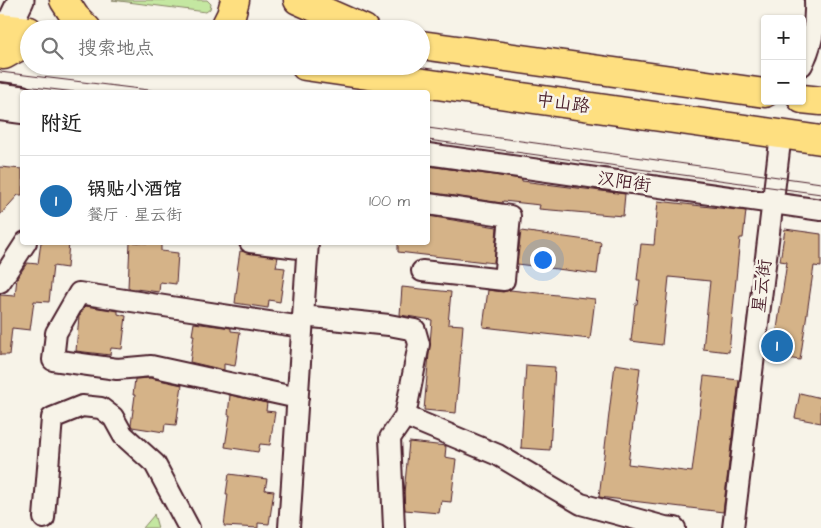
<!DOCTYPE html>
<html lang="zh">
<head>
<meta charset="utf-8">
<style>
  :root { --surface:#fff; --page:#f6f6f6; --text:#222; --muted:#767676; --line:#e0e0e0; --accent:#1f6fb2 }
  body { margin:0; font-family:"Architects Daughter","LXGW WenKai TC",sans-serif; background:var(--page); color:var(--text) }
  .controls { position:absolute; right:15px; top:15px; display:grid; overflow:hidden; border-radius:5px; box-shadow:0 1px 4px #0004 }
  .controls button { width:45px; height:45px; display:grid; place-items:center; padding:0; border:0; border-bottom:1px solid var(--line); background:var(--surface); color:var(--text); font:25px sans-serif }
  .you { position:absolute; left:542px; top:259px; width:18px; height:18px; margin:-12px; border:4px solid #fff; border-radius:50%; background:#1a73e8; box-shadow:0 0 0 8px #1a73e833 }
  .badge { display:grid; place-items:center; width:32px; height:32px; border-radius:50%; background:var(--accent); color:#fff; font-size:16px; font-weight:700 }
  .pin { position:absolute; translate:-50% -50%; border:2px solid #fff; box-shadow:0 1px 5px #0006 }
  .list { margin:0; padding:0; list-style:none }
  h2 { display:flex; justify-content:space-between; align-items:center; height:65px; margin:0; padding:0 20px; font-size:21px }
  h2 small { font-size:16px; font-weight:400; color:var(--muted) }
  .list li { display:grid; grid-template-columns:32px 1fr auto; gap:15px; align-items:center; box-sizing:border-box; height:90px; padding:0 20px; border-top:1px solid var(--line) }
  .list b { display:block; font-size:19px; white-space:nowrap }
  .list p { margin:0; font-size:16px; white-space:nowrap; color:var(--muted) }
  .list em { font-size:16px; font-style:normal; color:var(--muted) }
  .icon { flex:none; width:28px; height:28px; fill:none; stroke:currentColor; stroke-width:2; stroke-linecap:round; stroke-linejoin:round }
  .map { position:relative; flex:none; width:821px; height:528px; overflow:hidden }
  .search { position:absolute; background:var(--surface); box-shadow:0 1px 4px #0004; left:20px; top:20px; width:410px; height:55px; display:flex; align-items:center; gap:12px; box-sizing:border-box; padding:0 18px; border-radius:28px; color:var(--muted); font-size:19px }
  .panel { position:absolute; background:var(--surface); box-shadow:0 1px 4px #0004; left:20px; top:90px; width:410px; height:155px; border-radius:5px }
  .map>svg:first-child { display:block }
  .green { fill:#c4e7a1; stroke:#878366 }
  .building { fill:#d5b388; stroke:#4a1f2b }
  .lines { fill:none; stroke-linecap:round; stroke-linejoin:round }
  .minor-casing { stroke:#4a1f2b; stroke-width:24 }
  .tertiary-casing { stroke:#4a1f2b; stroke-width:29 }
  .trunk-casing { stroke:#4a1f2b; stroke-width:31 }
  .minor { stroke:#f7f3e8; stroke-width:20 }
  .tertiary { stroke:#f7f3e8; stroke-width:25 }
  .trunk { stroke:#fedf80; stroke-width:28 }
  .tram { stroke:#4a1f2b; stroke-width:1 }
  .labels { text-anchor:middle; dominant-baseline:central; stroke-width:5; stroke-linejoin:round; paint-order:stroke }
  .street-label { font-size:18px; fill:#4a1f2b; stroke:#f7f3e8 }
</style>
</head>
<body>
<div class="map">
<svg width="821" height="528" viewBox="0 0 821 528">
  <rect width="100%" height="100%" fill="#f7f3e8"/>
  <filter id="ink" filterUnits="userSpaceOnUse"><feTurbulence type="fractalNoise" baseFrequency=".02" numOctaves="2"/><feDisplacementMap in="SourceGraphic" scale="10" xChannelSelector="R" yChannelSelector="G"/><feConvolveMatrix kernelMatrix="1 2 1 2 8 2 1 2 1" color-interpolation-filters="sRGB"/></filter>
  <g filter="url(#ink)">
    <path class="green" d="M112,0h95l4,4 -1,5 -4,3z
      M154,514l4,14h-15l11,-13z"/>
    <path class="building" d="M428,166l94,13v2l103,13 -2,22 -84,-7 1,-4 -37,-4 -1,2 -74,-11z
      M0,167l22,2v26h-4l-18,20z
      M658,201l88,10 -3,27h-3l-11,114 -26,-3 7,-68 -41,-4 -7,68 -31,-4 4,-37h2l3,-24h-3l4,-36 13,1z
      M428,216l69,11 -3,36 -96,-11v-10h30z
      M785,229l36,5v33l-7,-1 -14,94 -27,-4 14,-94 -7,-1z
      M521,231l80,11 -4,32 -80,-10z
      M41,242h28l-2,26 -14,-2 -4,36 -15,-1 -4,29 -18,-2 -3,27h-9v-60l15,1 2,-18 10,-15 11,1z
      M130,242l31,2v7l17,2 -2,31 -16,-2 -1,10 -31,-4z
      M240,251l38,6 -2,10 9,1 -5,34 -11,-2 -1,8 -33,-5 4,-32h-2z
      M402,287l49,5 -3,32 15,1 -7,88 -32,-3 8,-90 -32,-5z
      M488,290l15,2 7,-2 85,9 -5,40 -107,-12z
      M85,306l33,5v3l8,2 -4,33 -11,-1 -1,7 -34,-4 3,-35z
      M194,323l37,5v3l9,1 -5,34 -11,-2v6l-34,-8 4,-27h-2z
      M615,364l25,4 -12,96 64,8 12,-96 35,4 -16,132 -124,-15z
      M526,365l29,2 -5,83 -29,-2z
      M150,378l32,7 -6,40 -11,-1 -1,8 -32,-5 -1,-2 4,-30h-2l2,-16z
      M800,393l21,5v25l-26,-5z
      M230,395l37,8 -1,8 9,1 -5,33 -10,-1 -2,8 -33,-5 5,-32h-2z
      M409,442l37,4 -1,11 11,2 -5,43 -10,-1 -2,12 -34,-3 -1,-17z
      M229,474l38,5 -2,11 9,1 -5,33 -11,-1v5l-34,-2 4,-32h-2z"/>
    <g class="lines">
      <defs>
        <path id="minor" d="M802,65c11,-21 14,-42 13,-65
          M0,93l22,3
          M0,110l22,3
          M428,154l393,56
          M250,242l57,7
          M422,271l82,9 6,-64 -82,-12
          M0,282l26,-40
          M303,316l86,9 26,5 4,14 -14,72 -15,22 4,90
          M298,398l-147,-32 -34,3 -64,-9 3,-27 23,-40 223,34
          M405,416l93,39 83,49 84,23 10,1
          M44,518l8,-100 30,-12 19,2 12,9 10,18 32,29 34,64
          M289,528l19,-286
          M733,528l48,-394"/>
        <path id="tertiary" d="M5,48l2,-19 14,-29"/>
        <path id="trunk" d="M64,0l11,17 12,12
          M298,0l66,29
          M0,28l29,3
          M224,29l7,-14 4,-15
          M421,45l344,48
          M4,55l25,-14
          M305,66l516,74
          M802,99l19,2"/>
      </defs>
      <use href="#minor" class="minor-casing"/>
      <use href="#tertiary" class="tertiary-casing"/>
      <use href="#trunk" class="trunk-casing"/>
      <use href="#minor" class="minor"/>
      <use href="#tertiary" class="tertiary"/>
      <use href="#trunk" class="trunk"/>
      <path class="tram" d="M0,72l165,20
        M0,83l75,9
        M428,128l393,55
        M428,140l393,54"/>
    </g>
  </g>
  <g class="labels">
    <g class="street-label">
      <text transform="translate(563 103) rotate(8)">中山路</text>
      <text transform="translate(624 182) rotate(8)">汉阳街</text>
      <text transform="translate(762 286) rotate(-83)">星云街</text>
    </g>
  </g>
</svg>
<div class="controls">
<button>+</button>
<button>−</button>
</div>
<div class="you"></div>
<div class="pin badge" style="left:777px;top:346px">1</div>
<div class="search"><svg class="icon" aria-label="search" viewBox="0 0 24 24"><circle cx="10" cy="10" r="6"/><path d="M15 15l6 6"/></svg>搜索地点</div>
<section class="panel">
<h2>附近<small></small></h2>
<ul class="list">
<li><span class="badge">1</span><div><b>锅贴小酒馆</b><p>餐厅 · 星云街</p></div><em>100 m</em></li>
</ul>
</section>
</div>
</body>
</html>
